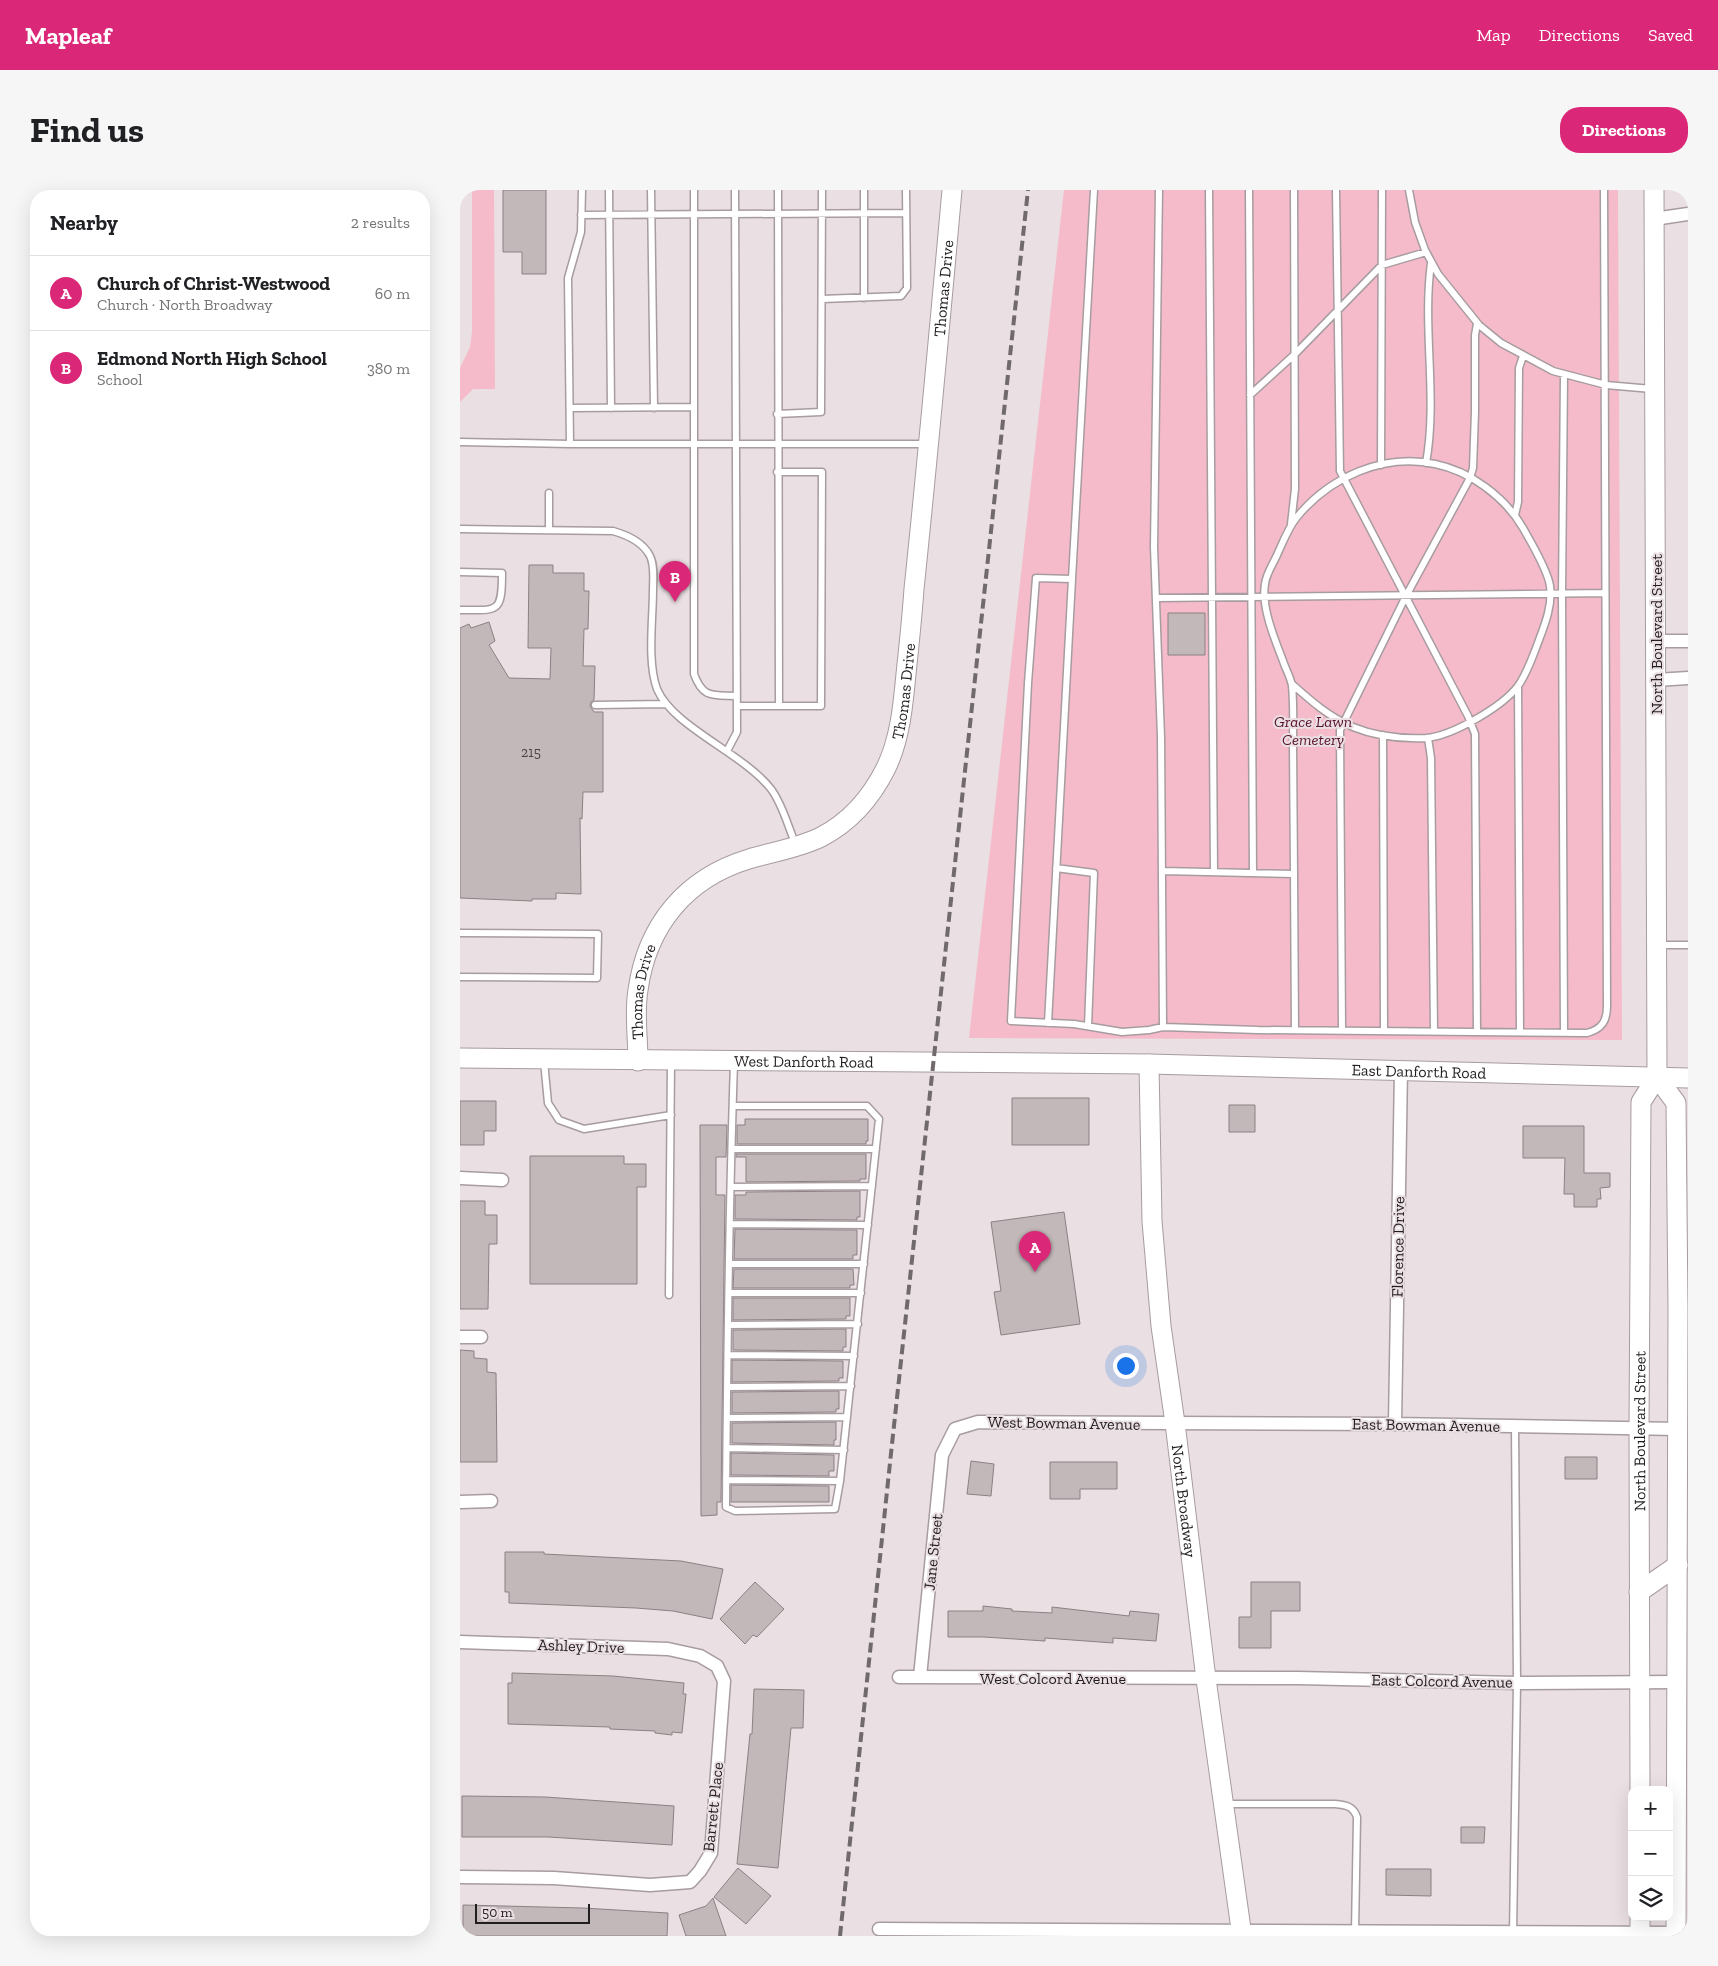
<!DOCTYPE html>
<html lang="en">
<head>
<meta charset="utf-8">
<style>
  :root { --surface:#fff; --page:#f6f6f6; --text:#202124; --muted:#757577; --line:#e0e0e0; --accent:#db2777 }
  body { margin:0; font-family:"Zilla Slab",serif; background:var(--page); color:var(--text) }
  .controls { position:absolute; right:15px; bottom:15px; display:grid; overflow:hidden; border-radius:10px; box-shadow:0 5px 20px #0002 }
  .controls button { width:45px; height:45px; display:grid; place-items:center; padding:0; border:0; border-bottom:1px solid var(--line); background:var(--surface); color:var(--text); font:25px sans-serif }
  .scale { position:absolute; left:15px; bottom:12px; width:115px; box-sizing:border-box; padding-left:5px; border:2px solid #221e1f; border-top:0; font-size:14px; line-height:18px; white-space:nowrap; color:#221e1f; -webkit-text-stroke:4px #eadfe2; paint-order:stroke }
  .you { position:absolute; left:665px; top:1175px; width:18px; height:18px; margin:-12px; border:4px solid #fff; border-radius:50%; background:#1a73e8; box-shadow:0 0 0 8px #1a73e833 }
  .badge { display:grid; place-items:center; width:32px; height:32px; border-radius:50%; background:var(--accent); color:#fff; font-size:16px; font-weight:700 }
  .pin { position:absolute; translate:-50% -41px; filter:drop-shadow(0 1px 2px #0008) }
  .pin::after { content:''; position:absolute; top:26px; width:18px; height:15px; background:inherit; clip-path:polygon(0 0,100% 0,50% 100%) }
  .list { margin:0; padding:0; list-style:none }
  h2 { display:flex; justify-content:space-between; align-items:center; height:65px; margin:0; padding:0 20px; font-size:21px }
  h2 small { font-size:16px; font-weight:400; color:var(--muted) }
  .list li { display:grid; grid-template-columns:32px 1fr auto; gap:15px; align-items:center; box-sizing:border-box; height:75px; padding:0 20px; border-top:1px solid var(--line) }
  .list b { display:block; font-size:19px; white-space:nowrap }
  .list p { margin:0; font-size:16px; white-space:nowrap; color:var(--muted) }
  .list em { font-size:16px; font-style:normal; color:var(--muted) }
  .icon { flex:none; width:28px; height:28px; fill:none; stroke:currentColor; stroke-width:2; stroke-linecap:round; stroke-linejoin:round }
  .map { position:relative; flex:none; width:1228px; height:1746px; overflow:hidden; border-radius:20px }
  header { display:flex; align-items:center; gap:30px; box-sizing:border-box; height:70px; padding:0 25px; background:var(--accent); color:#fff }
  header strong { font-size:24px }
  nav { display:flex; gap:28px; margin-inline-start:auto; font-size:18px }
  .intro { display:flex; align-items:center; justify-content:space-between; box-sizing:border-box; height:120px; padding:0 30px }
  h1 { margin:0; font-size:35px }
  .button { padding:12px 22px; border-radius:20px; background:var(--accent); color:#fff; font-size:18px; font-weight:700 }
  main { display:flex; gap:30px; padding:0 30px }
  aside { flex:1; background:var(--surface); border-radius:20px; box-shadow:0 5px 20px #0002 }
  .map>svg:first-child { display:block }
  .green { fill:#f5bbca }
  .building { fill:#c2b7b9; stroke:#8b8184 }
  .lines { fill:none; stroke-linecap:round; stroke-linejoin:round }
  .lane-casing { stroke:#a79c9f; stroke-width:9 }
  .street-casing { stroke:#a79c9f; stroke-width:15 }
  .secondary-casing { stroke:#a79c9f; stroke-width:21 }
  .lane { stroke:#fff; stroke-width:6 }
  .street { stroke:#fff; stroke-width:12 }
  .secondary { stroke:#fff; stroke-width:19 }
  .rail { stroke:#716a6c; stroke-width:4; stroke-dasharray:10 5; stroke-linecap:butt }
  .labels { text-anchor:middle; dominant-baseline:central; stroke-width:4; stroke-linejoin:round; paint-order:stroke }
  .number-label { font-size:14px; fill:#4a4446 }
  .street-label { font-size:16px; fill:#221e1f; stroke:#eadfe2 }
  .park-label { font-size:16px; font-style:italic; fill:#57112d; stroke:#eadfe2 }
</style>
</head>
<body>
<header>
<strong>Mapleaf</strong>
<nav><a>Map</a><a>Directions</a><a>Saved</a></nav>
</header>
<div class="intro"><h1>Find us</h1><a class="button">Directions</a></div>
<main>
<aside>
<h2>Nearby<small>2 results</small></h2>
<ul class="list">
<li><span class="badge">A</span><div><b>Church of Christ-Westwood</b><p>Church · North Broadway</p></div><em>60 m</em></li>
<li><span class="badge">B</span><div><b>Edmond North High School</b><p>School</p></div><em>380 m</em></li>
</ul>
</aside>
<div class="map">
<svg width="1228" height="1746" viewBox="0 0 1228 1746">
  <rect width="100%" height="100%" fill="#eadfe2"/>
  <path class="green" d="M12,0h22l1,199h-22l-13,13v-34l10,-21 2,-15z
    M604,0h554l4,850 -653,-2z"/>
  <path class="building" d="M43,0h43v84h-24v-22h-19z
    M69,375h24v8h31v18h5l-1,38h-4l-1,37h12l-1,34 -3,2 -1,4 4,6h9v80h-20l-1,27 -2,-1 1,76 -25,-1v6h-24v2l-72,-3v-270l9,-4 2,4 18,-6 6,19 -6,4 20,33 41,1 1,-31h-23z
    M708,423h37v42h-37z
    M552,908h77v47h-77z
    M0,911h36v30h-12v14h-24z
    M769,915h26v27h-26z
    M285,929h123v22h-2v3h-129v-19h8z
    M240,935h27l-1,32h-10v38h9l-4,307h-4v13l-16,1z
    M1063,936h61v47h26v14l-10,1 1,11h-4v8h-23v-13h-10l1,-36h-42z
    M276,964h130v25h-6v2l-114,1v-25h-10z
    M70,966h94v8h22v23h-9v97h-107z
    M400,1001v26h-3v3l-122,-1v-24h11v-3z
    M0,1011h25v14h12v29h-8l-1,65h-28z
    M604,1022l16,112 -79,11 -7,-43 7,-1 -10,-69z
    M275,1039l122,1v25h-4v4h-119z
    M274,1079h119l1,16h-4v3h-117z
    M273,1108h117v18h-4v3l-113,1z
    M386,1139v18h-3v4l-110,-1v-20z
    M0,1160l14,1v7l13,1v13l9,1 1,89h-37z
    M272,1170l111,1v17h-4v3l-107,1z
    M379,1201v18h-3v3l-104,1v-21z
    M376,1232v18h-2v5l-102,-2v-20z
    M271,1263l103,2v16h-5v5l-98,-1z
    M1105,1267h32v22h-32z
    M511,1271l23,3 -3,32 -24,-2z
    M590,1272h67v27h-37v10h-30z
    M271,1295l98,1v16h-98z
    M45,1362h39v2l137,7 42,8 -11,50 -39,-8 -37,-3 -127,-5v-11h-4z
    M295,1392l29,27 -27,28 -4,-2 -8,9 -25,-25z
    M791,1392h49v29h-29v37h-32v-31h12z
    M523,1416l29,3v2l40,2v-6l77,9 1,-5 29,3 -3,27 -43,-3v5l-68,-5v3l-61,-4h-36v-26h35z
    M52,1483l101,3 71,7 -1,11h3l-4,39 -10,-1v3l-17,-2v-2l-45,-2v-2l-102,-3v-41h4z
    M294,1499l50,1 -1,38h-12l-13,140 -41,-4 13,-130h2z
    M2,1606l83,1 129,9 -2,39 -123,-8h-87z
    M1001,1637h24l-1,16h-23z
    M278,1678l33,28 -25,28 -32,-27z
    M926,1679h45v27l-45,-1z
    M253,1708l13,38h-40l-7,-21 27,-9z
    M3,1715l120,3 85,5 -1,23h-204z"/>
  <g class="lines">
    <defs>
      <path id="lane" d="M149,0l2,218
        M191,0l3,218
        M234,0v484c9,25 19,21 43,22
        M318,0l1,516
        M404,0v108
        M634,0l-22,389 -36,-1 -8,105 -17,338 63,3 48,8 27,-2 14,-3
        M699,0l-5,357 7,190 2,290 95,3 329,3c15,-4 20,-12 20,-27l-3,-816
        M749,0l5,682
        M789,0l4,683
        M876,0l4,281 128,245 7,18 2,298
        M949,0l6,32 10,28 13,24 41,51 22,18 52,28 53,14 46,4
        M121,25l325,-2
        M362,109l79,-3 6,-8 -1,-98
        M1104,184l-2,220 2,439
        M790,205l45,-41 87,-89 44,-13
        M110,218l124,-1
        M317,224l44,-2 1,-222
        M0,252l110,2h356
        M110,254l-2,-166 13,-46 1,-42
        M966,273c12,-66 -4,-134 5,-200
        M921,275l1,-275
        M89,303v37
        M1055,325l3,-13 1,-134 4,-12
        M831,334l4,-35 -1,-299
        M0,339l153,2c14,4 30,11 37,25 5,10 3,24 3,34 0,29 -6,72 4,99 16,38 86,64 114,100 12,16 17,38 25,56
        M0,382l42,1c0,41 -4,37 -42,37
        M697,408l448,-5
        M832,494c19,17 37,33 61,43 22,9 49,12 73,11 26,-2 76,-31 92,-52 8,-11 13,-25 18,-38 7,-19 17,-41 14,-62 -2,-15 -19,-44 -27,-58 -18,-31 -53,-57 -88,-64 -52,-11 -105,13 -138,53 -9,11 -14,25 -20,38 -4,9 -11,19 -12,29 -4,23 10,56 18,77 3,9 8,17 9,25 2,20 1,40 1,59 0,43 1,86 1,129
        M1058,496l2,346
        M135,515l71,-1
        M277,516h84l1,-234h-45
        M923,545l1,296
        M968,548l3,20 3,273
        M267,561l10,-19 -2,-542
        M596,678l38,5 -6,153
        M703,681l131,3 1,156
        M0,743l138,1 -1,44 -137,-1
        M1198,755h30
        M588,833l24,-444
        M882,840l-2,-300 66,-134 64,-118 3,-10 2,-56v-77l2,-11
        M84,871l4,42 11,17 25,9 87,-14
        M273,916h134l12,13 -39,362 -5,28 -100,2 -9,-4c1,-148 3,-296 8,-444
        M272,959h144
        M271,997l141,-1
        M270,1034l138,1
        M269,1074h135
        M269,1103h132
        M209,1105l2,-234
        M268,1135l130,-1
        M268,1165l126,1
        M268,1197l123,-1
        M267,1228l120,-1
        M267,1258l117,2
        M266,1290l114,1
        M765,1614h110c11,1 18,2 22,13l-2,115
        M1053,1744l4,-251 -2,-257"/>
      <path id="street" d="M1194,29l34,-5
        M1196,451h32
        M1196,490l32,-2
        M0,988l42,2
        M0,1147h21
        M935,1234l6,-354
        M0,1312l31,-1
        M0,1452l208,7 32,7 17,10 7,15 -13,172 -11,18 -10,11 -40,3 -96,-7 -94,-1
        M439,1487l399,1 219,5 161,-1
        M460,1487l22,-222 13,-26 23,-7 417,2 283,5
        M419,1739l797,4"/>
      <g id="secondary">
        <path id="s1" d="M0,868l689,6 539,14"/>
        <path id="s2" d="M178,871c0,-23 -4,-48 0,-71 9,-65 48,-112 111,-131 23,-7 50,-11 72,-22 29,-15 51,-41 65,-69 14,-29 17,-62 20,-94 3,-28 6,-57 8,-85 14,-133 26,-266 38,-399"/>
        <path id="s3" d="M689,874l3,157 9,105 14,97 31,256 36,257"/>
        <path d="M1197,887l19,26 2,207 -2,626"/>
        <path d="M1179,1402l39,-27"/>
        <path id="s4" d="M1180,1600l-1,-361 2,-327 16,-25 -3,-887"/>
        <path d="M1180,1746v-19"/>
      </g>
    </defs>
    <use href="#lane" class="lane-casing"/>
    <use href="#street" class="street-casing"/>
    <use href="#secondary" class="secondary-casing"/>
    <use href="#lane" class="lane"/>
    <use href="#street" class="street"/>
    <use href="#secondary" class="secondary"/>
    <path class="rail" d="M380,1746l52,-492 136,-1254"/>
  </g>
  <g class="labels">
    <g class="number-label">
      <text x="71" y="562">215</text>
    </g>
    <g class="street-label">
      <text stroke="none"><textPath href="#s2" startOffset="909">Thomas Drive</textPath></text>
      <text transform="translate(1196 444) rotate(-90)">North Boulevard Street</text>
      <text stroke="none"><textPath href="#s2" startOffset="504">Thomas Drive</textPath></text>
      <text stroke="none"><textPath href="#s2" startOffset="70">Thomas Drive</textPath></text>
      <text stroke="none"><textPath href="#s1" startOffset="344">West Danforth Road</textPath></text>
      <text stroke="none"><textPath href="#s1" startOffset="959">East Danforth Road</textPath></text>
      <text transform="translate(938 1057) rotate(-89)">Florence Drive</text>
      <text transform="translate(604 1233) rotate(1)">West Bowman Avenue</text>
      <text transform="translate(966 1235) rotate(1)">East Bowman Avenue</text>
      <text stroke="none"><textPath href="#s4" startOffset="359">North Boulevard Street</textPath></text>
      <text stroke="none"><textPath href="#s3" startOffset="439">North Broadway</textPath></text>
      <text transform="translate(473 1362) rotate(-84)">Jane Street</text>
      <text transform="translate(121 1456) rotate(2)">Ashley Drive</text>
      <text x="593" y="1488">West Colcord Avenue</text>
      <text transform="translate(982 1491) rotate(1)">East Colcord Avenue</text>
      <text transform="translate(253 1617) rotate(-84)">Barrett Place</text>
    </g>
    <g class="park-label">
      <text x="853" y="531">Grace Lawn<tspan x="853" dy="18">Cemetery</tspan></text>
    </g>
  </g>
</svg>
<div class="controls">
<button>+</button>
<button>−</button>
<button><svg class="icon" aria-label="layers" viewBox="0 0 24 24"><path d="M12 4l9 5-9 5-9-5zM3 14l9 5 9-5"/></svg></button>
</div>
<div class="scale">50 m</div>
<div class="you"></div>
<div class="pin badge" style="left:575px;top:1082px">A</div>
<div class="pin badge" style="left:215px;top:412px">B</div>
</div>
</main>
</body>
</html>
